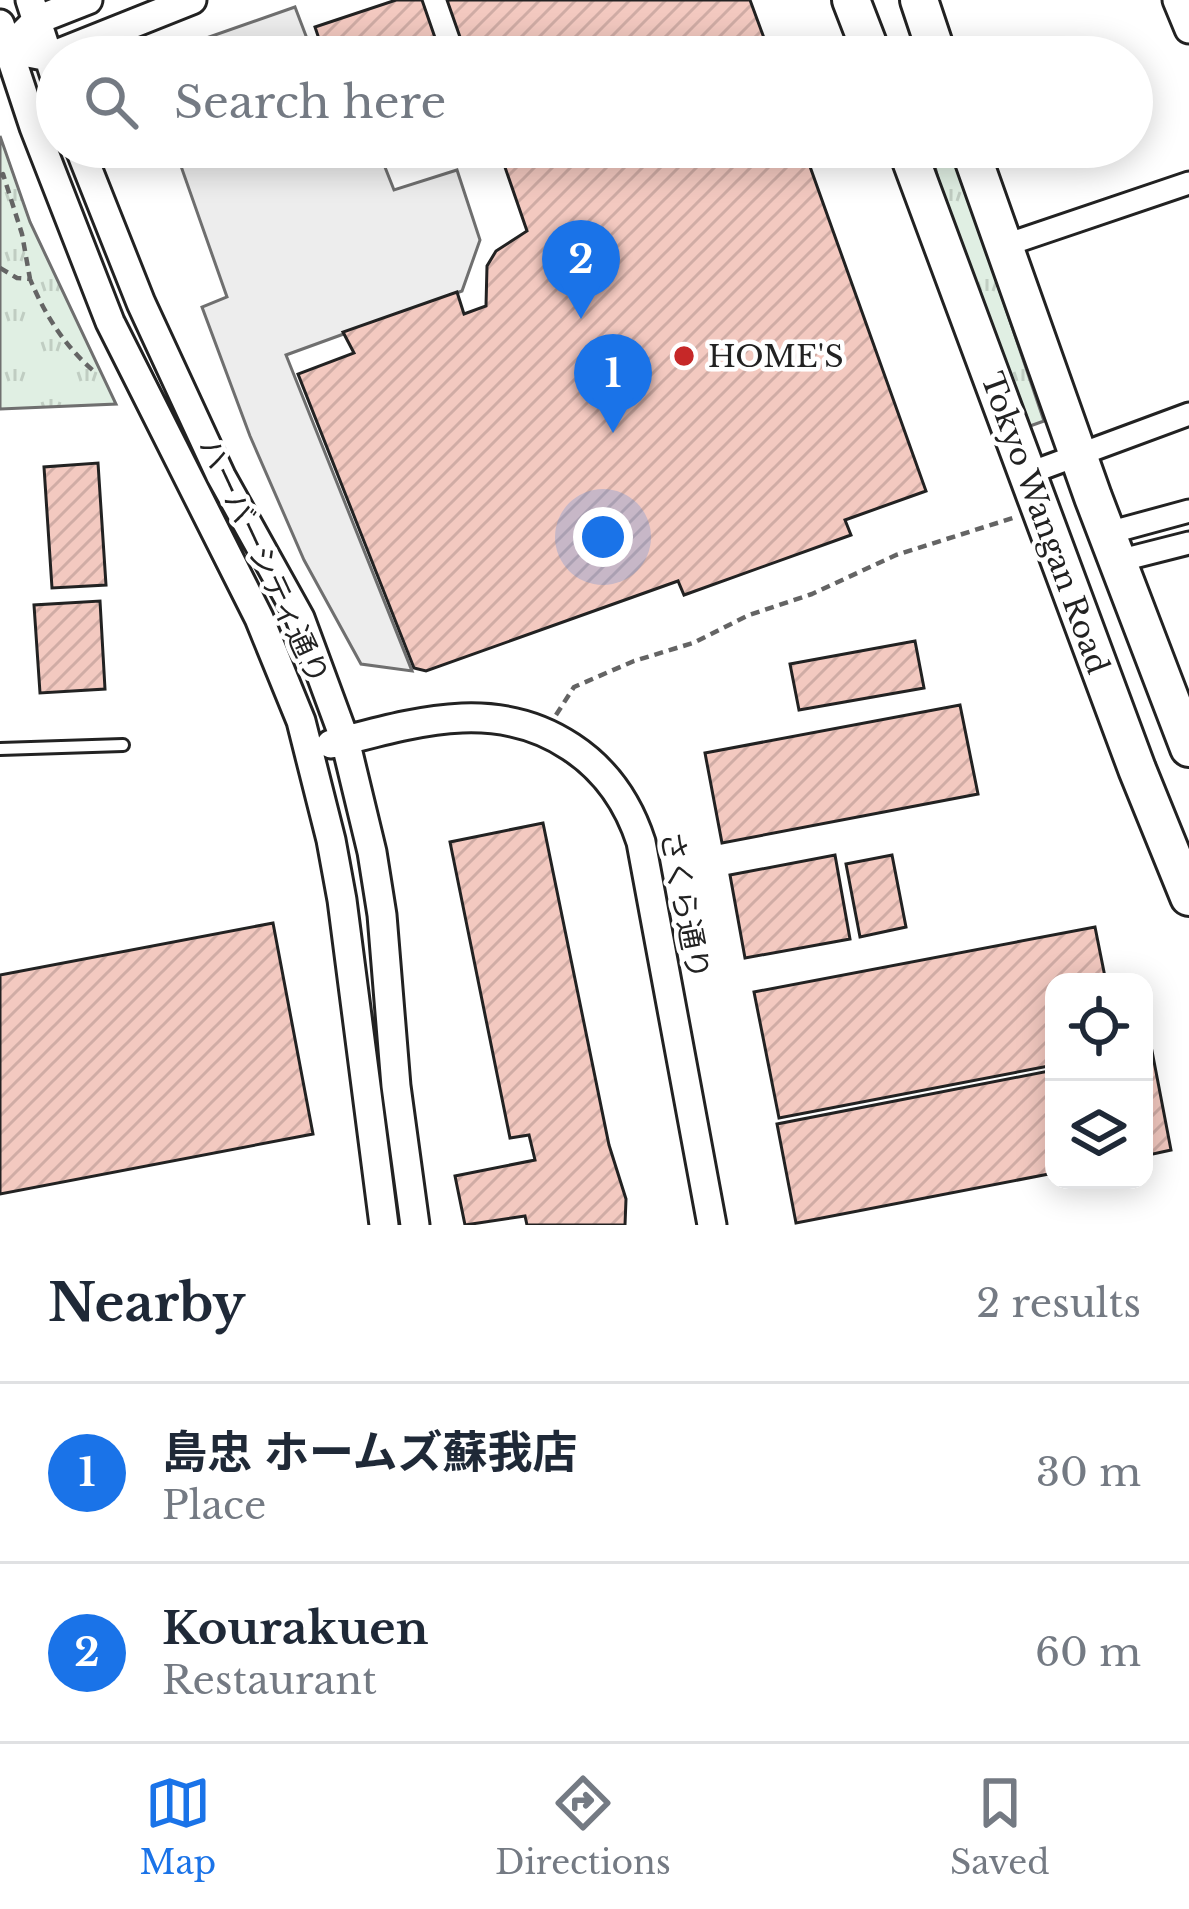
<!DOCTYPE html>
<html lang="en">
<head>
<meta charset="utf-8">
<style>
  :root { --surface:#fff; --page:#f2f2f3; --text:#1f2937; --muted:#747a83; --line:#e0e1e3; --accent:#1a73e8 }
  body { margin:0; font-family:"Libre Baskerville","Noto Sans JP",serif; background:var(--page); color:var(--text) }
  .controls { position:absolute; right:36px; bottom:36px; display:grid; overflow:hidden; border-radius:24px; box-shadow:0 6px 30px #0003 }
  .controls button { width:108px; height:108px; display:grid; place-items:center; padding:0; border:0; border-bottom:3px solid var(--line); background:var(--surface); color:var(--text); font:60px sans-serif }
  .you { position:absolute; left:603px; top:537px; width:42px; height:42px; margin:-30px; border:9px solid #fff; border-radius:50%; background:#1a73e8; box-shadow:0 0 0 18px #1a73e833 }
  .badge { display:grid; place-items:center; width:78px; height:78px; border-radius:50%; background:var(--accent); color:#fff; font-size:39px; font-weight:700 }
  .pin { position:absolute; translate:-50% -99px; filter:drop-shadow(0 3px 6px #0008) }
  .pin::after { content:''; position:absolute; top:63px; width:42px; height:36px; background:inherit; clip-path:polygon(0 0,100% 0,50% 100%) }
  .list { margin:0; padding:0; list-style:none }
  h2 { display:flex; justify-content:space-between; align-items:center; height:156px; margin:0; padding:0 48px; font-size:51px }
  h2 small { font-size:39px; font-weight:400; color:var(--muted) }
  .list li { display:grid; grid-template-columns:78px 1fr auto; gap:36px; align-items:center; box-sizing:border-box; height:180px; padding:0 48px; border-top:3px solid var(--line) }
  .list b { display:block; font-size:45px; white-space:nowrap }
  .list p { margin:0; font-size:39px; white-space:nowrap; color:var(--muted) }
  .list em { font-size:39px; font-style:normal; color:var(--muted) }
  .icon { flex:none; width:66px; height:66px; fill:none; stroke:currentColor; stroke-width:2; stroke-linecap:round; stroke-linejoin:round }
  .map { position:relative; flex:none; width:1189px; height:1225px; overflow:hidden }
  .search { position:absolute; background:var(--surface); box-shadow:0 6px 30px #0003; left:36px; right:36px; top:36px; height:132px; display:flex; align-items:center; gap:30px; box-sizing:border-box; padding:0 42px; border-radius:66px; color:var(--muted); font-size:45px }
  .sheet { height:516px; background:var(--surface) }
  nav { display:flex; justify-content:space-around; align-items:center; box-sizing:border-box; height:168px; border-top:3px solid var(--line); background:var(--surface); font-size:33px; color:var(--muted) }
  nav a { display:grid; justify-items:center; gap:6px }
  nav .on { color:var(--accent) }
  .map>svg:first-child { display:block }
  .grass { fill:url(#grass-tufts); stroke:#6f6f6f; stroke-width:3 }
  .parking { fill:#ededed; stroke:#6f6f6f; stroke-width:3 }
  .building { fill:url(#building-hatch); stroke:#222; stroke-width:3 }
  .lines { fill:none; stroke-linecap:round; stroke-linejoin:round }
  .service-casing { stroke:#222; stroke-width:16 }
  .minor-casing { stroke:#222; stroke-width:27 }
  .tertiary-casing { stroke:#222; stroke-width:33 }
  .trunk-casing { stroke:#222; stroke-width:42 }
  .path { stroke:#646464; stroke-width:4.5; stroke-dasharray:9 6; stroke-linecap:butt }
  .service { stroke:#fff; stroke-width:10 }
  .minor { stroke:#fff; stroke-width:21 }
  .tertiary { stroke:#fff; stroke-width:27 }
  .trunk { stroke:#fff; stroke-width:36 }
  .poi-dot { fill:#c62828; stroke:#fff; stroke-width:4.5 }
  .labels { text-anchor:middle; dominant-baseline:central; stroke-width:9; stroke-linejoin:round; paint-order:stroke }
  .poi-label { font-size:30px; fill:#222; stroke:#fff; text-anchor:start }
  .street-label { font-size:30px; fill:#222; stroke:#fff }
</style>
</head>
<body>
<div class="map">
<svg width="1189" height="1225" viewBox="0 0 1189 1225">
  <defs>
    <pattern id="grass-tufts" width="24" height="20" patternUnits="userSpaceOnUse" patternTransform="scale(3)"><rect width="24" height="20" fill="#e0efe3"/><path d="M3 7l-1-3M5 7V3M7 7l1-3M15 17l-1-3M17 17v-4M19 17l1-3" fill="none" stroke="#c0cdc2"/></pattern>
    <pattern id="building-hatch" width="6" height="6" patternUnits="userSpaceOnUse" patternTransform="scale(3)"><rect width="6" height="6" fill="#f3c9c0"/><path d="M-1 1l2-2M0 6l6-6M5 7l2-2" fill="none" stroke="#d0aca5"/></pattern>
  </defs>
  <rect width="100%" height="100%" fill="#fff"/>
  <path class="grass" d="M0,136l30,86 86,182 -116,5z
    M930,147h21l93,274 -14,5 -85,-220z"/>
  <path class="parking" d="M295,7l19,50h-162z
    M184,147h193l17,43 63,-20 23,70 -18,51 -176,64 126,316 -51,-7 -57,-104 -54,-124 -48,-129 25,-10 -51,-145z"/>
  <path class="building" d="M396,0h26l19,55 -116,2 -10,-30z
    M447,0h303l21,57h-304z
    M126,147h53l-47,17z
    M498,147h305l123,344 -81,29 6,15 -167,60 -6,-14 -252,90 -12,-3 -116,-294 56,-21 -11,-21 114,-40 7,22 22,-8 1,-40 9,-15 31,-20z
    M98,463l8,122 -54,3 -8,-121z
    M100,601l5,88 -65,4 -6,-88z
    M915,641l9,47 -125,22 -9,-46z
    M960,705l18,89 -256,49 -17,-90z
    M543,823l66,322 17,54 -1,26h-98l-2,-9 -60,9 -10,-49 80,-16 -6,-25 -19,3 -60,-296z
    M835,855l15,84 -105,19 -15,-83z
    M892,855l14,72 -46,10 -14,-73z
    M273,923l40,211 -313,60v-219z
    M1095,927l11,55h-52v83l-275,53 -25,-126z
    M1152,1051l19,99 -27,6v-104z
    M1054,1070v103l-258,50 -19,-99z"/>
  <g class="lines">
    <defs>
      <path id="service" d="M0,749l123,-4"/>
      <path id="minor" d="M1003,246l186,-63
        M1027,474l162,-60
        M1108,533l81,-22
        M1118,561l71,-18"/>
      <path id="tertiary" d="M30,0l27,83
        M1177,0l12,29
        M0,24l34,103 76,195 149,296 42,103 30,119 11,60 42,325
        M8,49l41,8 143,-57
        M8,49l29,-29 51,-20
        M79,147l62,156 80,173 79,142 45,122 27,112 10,63 14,171 19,139
        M331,744c82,-21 164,-48 240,3 35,23 57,55 70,95l71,383"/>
      <path id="trunk" d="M851,0l22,57
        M919,0l19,57
        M906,147l231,622 52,128
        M969,147l124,350 96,251"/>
    </defs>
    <use href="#service" class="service-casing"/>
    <use href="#minor" class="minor-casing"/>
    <use href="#tertiary" class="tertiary-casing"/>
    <use href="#trunk" class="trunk-casing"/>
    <path class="path" d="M0,176l3,-2 19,60 8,45
      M0,268l17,10 13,1c15,36 35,68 66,94
      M556,715l18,-28 60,-26 59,-18 56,-28 63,-21 84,-39 117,-37"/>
    <use href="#service" class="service"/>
    <use href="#minor" class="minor"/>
    <use href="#tertiary" class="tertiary"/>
    <use href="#trunk" class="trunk"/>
  </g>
  <circle class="poi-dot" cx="684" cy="356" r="12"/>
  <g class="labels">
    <g class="poi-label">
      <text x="708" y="356">HOME'S</text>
    </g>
    <g class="street-label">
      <text transform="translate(1045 523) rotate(70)">Tokyo Wangan Road</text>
      <text transform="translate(264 561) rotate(65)">ハーバーシティ通り</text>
      <text transform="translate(685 905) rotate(79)">さくら通り</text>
    </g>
  </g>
</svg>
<div class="controls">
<button><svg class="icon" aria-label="locate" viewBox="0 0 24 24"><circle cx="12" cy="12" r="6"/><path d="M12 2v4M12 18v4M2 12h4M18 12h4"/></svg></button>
<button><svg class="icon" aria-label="layers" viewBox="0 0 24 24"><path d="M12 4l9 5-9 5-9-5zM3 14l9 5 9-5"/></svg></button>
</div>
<div class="you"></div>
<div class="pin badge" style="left:613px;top:433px">1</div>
<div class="pin badge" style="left:581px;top:319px">2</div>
<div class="search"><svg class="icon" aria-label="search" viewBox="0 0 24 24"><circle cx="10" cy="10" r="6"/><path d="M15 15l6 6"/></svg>Search here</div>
</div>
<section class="sheet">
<h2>Nearby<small>2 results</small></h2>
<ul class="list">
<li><span class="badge">1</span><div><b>島忠 ホームズ蘇我店</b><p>Place</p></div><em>30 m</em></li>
<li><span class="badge">2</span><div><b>Kourakuen</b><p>Restaurant</p></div><em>60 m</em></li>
</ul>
</section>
<nav>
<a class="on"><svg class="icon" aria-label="map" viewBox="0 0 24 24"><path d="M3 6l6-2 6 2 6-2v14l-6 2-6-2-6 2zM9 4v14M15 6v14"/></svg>Map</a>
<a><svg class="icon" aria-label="directions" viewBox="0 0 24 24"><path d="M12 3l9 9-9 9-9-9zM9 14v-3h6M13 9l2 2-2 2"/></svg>Directions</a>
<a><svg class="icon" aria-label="saved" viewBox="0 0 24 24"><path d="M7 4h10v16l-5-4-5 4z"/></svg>Saved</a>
</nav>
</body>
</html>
